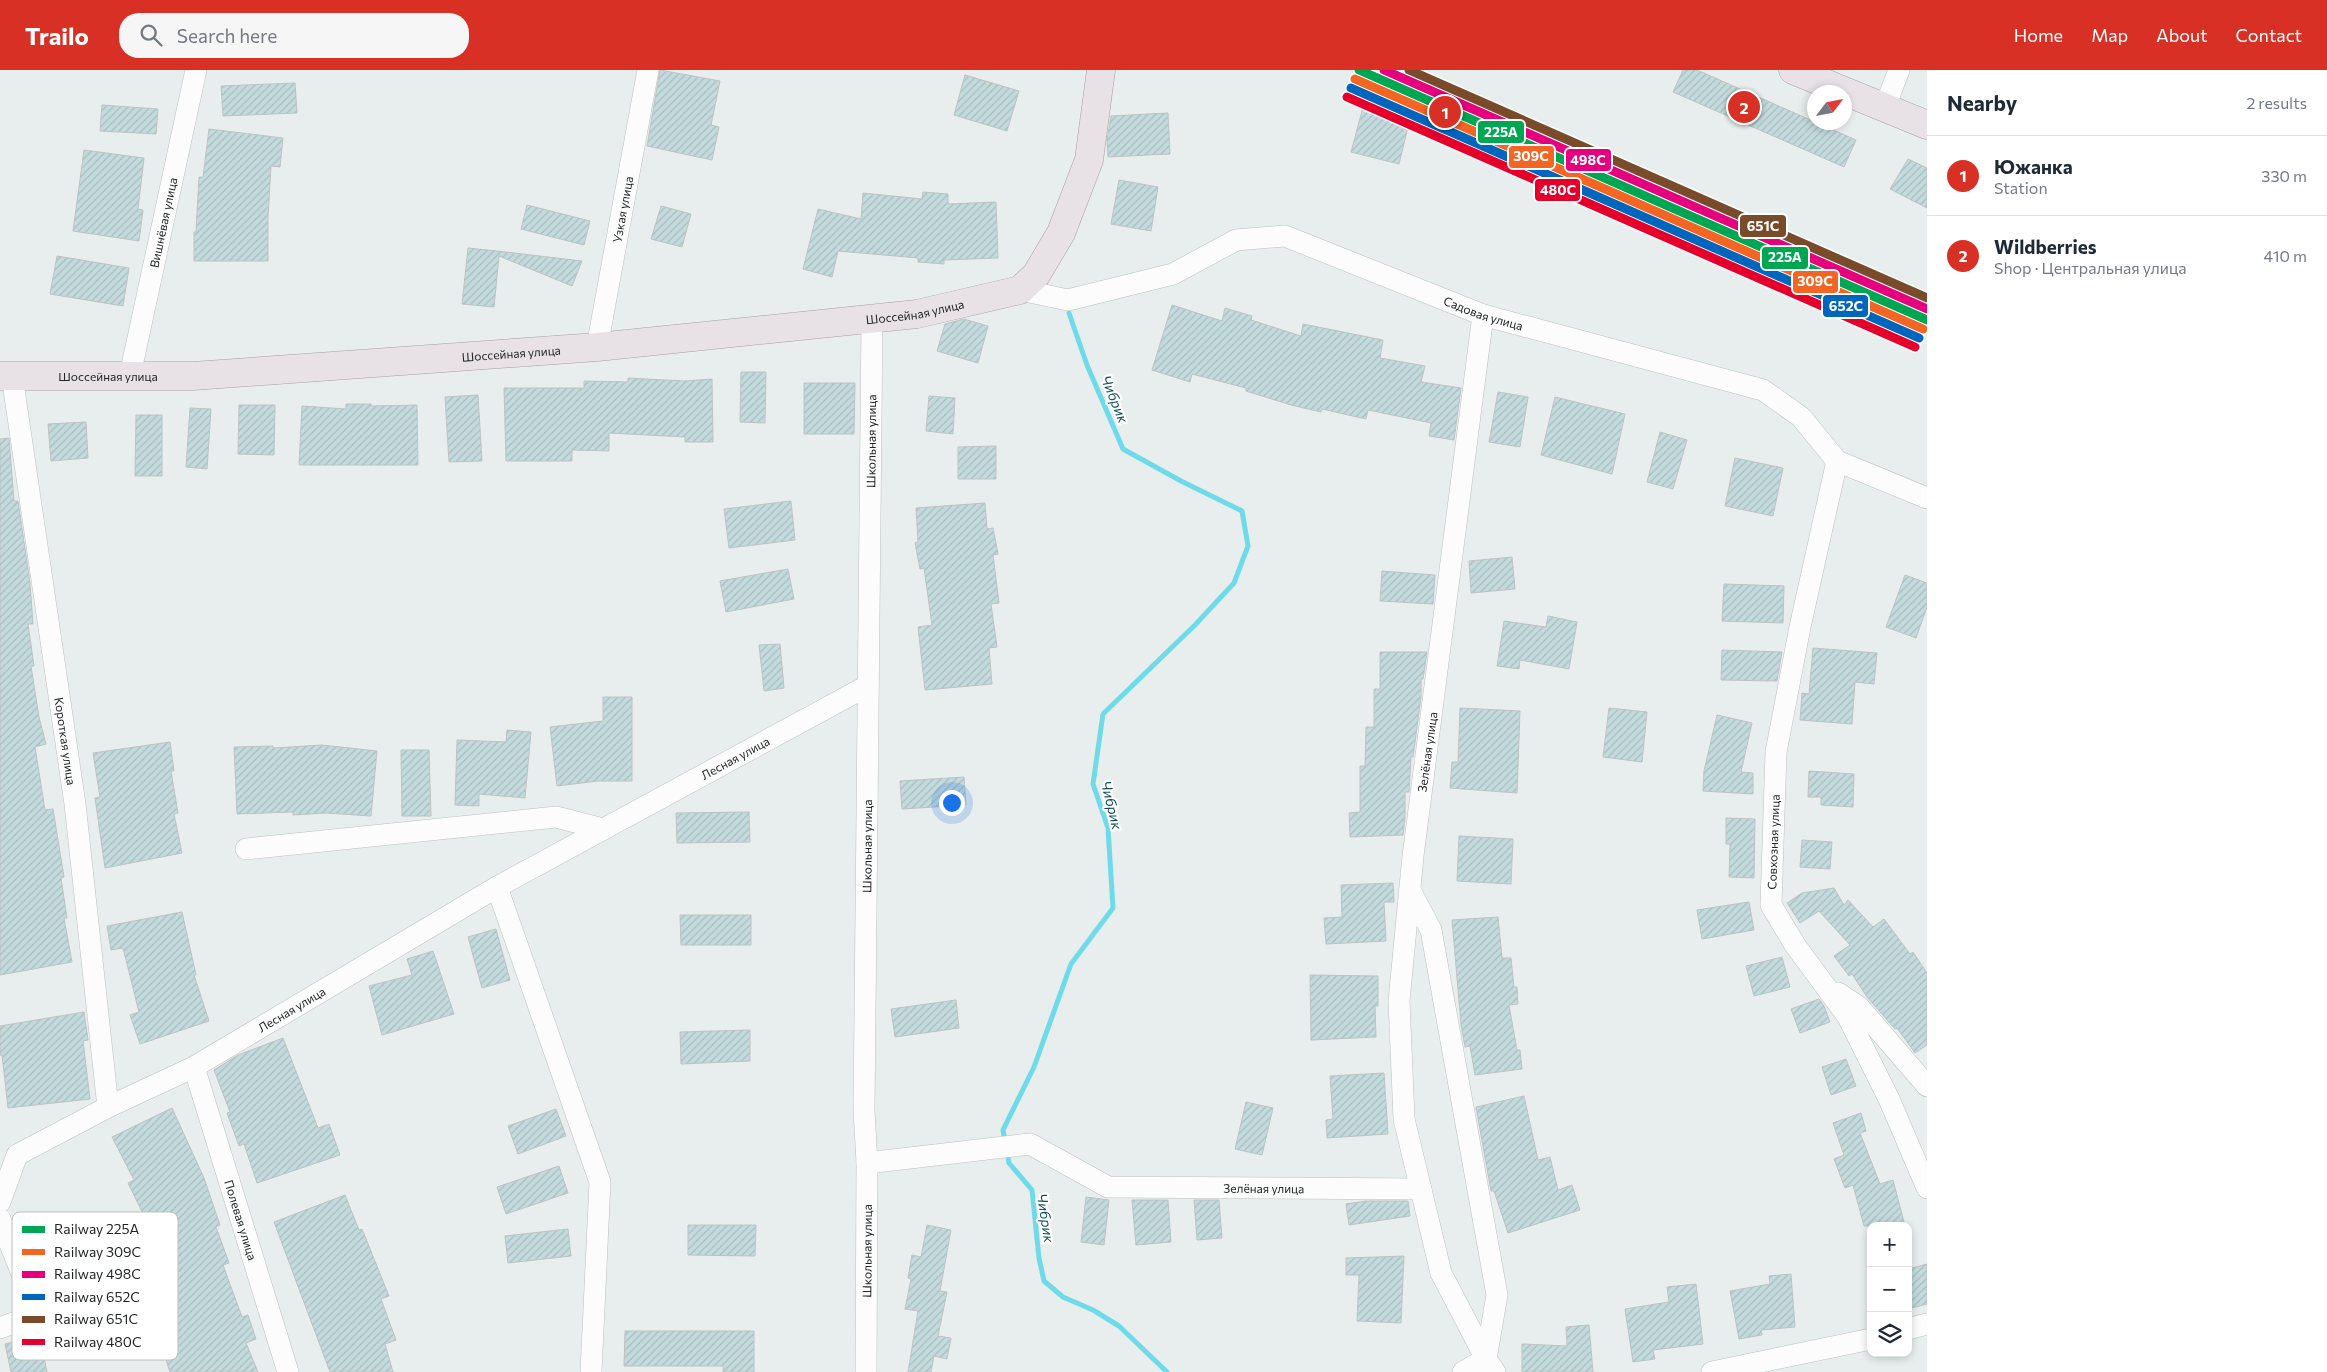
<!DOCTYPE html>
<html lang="en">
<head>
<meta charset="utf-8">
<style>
  :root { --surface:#fff; --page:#f6f6f7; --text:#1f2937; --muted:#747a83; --line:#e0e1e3; --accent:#d93025 }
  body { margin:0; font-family:Commissioner,sans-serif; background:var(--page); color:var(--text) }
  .controls { position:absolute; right:15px; bottom:15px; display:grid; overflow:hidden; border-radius:10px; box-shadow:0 2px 8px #0003 }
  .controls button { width:45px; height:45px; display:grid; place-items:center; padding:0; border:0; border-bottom:1px solid var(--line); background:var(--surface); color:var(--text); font:25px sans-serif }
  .compass { position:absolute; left:1807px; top:15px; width:45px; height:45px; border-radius:50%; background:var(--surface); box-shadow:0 2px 8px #0003; rotate:58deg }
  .you { position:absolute; left:951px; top:732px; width:18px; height:18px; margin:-12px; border:4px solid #fff; border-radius:50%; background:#1a73e8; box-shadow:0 0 0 8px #1a73e833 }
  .badge { display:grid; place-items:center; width:32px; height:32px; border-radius:50%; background:var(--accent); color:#fff; font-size:16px; font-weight:700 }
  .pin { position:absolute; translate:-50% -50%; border:2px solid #fff; box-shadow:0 1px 5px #0006 }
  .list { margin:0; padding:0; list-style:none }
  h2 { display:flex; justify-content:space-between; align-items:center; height:65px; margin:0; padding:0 20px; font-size:21px }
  h2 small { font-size:16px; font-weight:400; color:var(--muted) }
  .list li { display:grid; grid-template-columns:32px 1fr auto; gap:15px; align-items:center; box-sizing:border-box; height:80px; padding:0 20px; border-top:1px solid var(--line) }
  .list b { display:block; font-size:19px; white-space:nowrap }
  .list p { margin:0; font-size:16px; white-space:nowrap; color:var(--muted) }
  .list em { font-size:16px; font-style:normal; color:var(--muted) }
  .icon { flex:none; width:28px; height:28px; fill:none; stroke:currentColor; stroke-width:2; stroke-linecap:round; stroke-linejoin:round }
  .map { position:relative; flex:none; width:1927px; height:1302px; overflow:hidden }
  header { display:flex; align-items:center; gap:30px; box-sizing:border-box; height:70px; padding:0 25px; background:var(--accent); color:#fff }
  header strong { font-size:24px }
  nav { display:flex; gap:28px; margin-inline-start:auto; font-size:18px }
  .search { width:350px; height:45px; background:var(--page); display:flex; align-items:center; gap:12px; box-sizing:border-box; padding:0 18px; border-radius:20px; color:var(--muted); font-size:19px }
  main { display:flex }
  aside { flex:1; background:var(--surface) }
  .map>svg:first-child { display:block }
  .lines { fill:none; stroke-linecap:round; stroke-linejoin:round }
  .stream { stroke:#6fdbe9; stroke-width:5 }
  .building { fill:url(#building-hatch); stroke:#bec2c2 }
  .minor-casing { stroke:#bdc0c0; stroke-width:22 }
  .major-casing { stroke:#a79fa7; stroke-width:29 }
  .minor { stroke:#fcfcfc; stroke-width:21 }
  .major { stroke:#e8e2e7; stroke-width:28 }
  .rail-1-casing { stroke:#fff; stroke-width:12 }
  .rail-2-casing { stroke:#fff; stroke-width:12 }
  .rail-3-casing { stroke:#fff; stroke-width:12 }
  .rail-4-casing { stroke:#fff; stroke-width:12 }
  .rail-5-casing { stroke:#fff; stroke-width:12 }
  .rail-6-casing { stroke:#fff; stroke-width:12 }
  .rail-1 { stroke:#00a651; stroke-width:9 }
  .rail-2 { stroke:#f26522; stroke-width:9 }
  .rail-3 { stroke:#e5007d; stroke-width:9 }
  .rail-4 { stroke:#0065bd; stroke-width:9 }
  .rail-5 { stroke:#7a4b2a; stroke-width:9 }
  .rail-6 { stroke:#e4002b; stroke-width:9 }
  .labels { text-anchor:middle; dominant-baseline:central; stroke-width:4.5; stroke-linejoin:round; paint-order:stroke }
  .street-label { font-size:12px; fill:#222526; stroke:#fff }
  .water-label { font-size:14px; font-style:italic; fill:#115059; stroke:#fff }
  .key { fill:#fff; stroke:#bdbebe; stroke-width:1 }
  .key-label { font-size:14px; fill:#222526 }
  .line-badge { stroke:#fff; stroke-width:2 }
  .badge-label { font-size:14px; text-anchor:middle; font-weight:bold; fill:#fff }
</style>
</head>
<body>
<header>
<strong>Trailo</strong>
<div class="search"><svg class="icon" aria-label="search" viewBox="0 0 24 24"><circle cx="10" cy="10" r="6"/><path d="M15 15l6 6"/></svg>Search here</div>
<nav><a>Home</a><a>Map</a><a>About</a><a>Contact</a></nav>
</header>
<main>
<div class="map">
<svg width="1927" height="1302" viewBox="0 0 1927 1302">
  <defs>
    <pattern id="building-hatch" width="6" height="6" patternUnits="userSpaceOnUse" patternTransform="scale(1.25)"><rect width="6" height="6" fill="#c4dbde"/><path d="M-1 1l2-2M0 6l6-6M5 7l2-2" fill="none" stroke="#a8bcbe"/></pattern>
  </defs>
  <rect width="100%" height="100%" fill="#e8eded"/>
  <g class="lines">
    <path class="stream" d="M1005,1071l-2,-11 31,-63 37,-103 42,-56 -5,-80 -15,-44 10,-70 92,-89 39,-42 14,-37 -6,-35 -61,-30 -58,-32 -36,-84 -18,-52
      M1007,1082l2,11 23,27 7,68 5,23 19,16 30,13 26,16 48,46"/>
  </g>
  <path class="building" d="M660,0l60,11 -9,44 8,2 -7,33 -65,-14z
    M1683,0h14l159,70 -12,27 -171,-75z
    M965,5l54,16 -12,40 -53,-16z
    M295,13l2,30 -74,3 -2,-30z
    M102,35l56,4 -2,25 -56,-3z
    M1363,37l47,12 -11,45 -48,-12z
    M1168,43l2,41 -62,3 -1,-17 4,-24z
    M209,59l74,9 -3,29 -9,-1 -3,51v44h-74v-29h2l3,-55h4z
    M84,80l60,8 -6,51 5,1 -4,31 -66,-10z
    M1908,89l19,9v40l-37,-19z
    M1119,110l39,7 -7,44 -40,-7z
    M923,122l25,2v10l48,-2 2,56 -54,2v4l-26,-2v-4l-80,-7 -6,26 -29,-8 15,-60 43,10 2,-26 59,6z
    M527,135l63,16 -6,24 -63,-16z
    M661,136l30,8 -9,33 -31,-8z
    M468,178l29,3 85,10 -10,25 -73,-30 -5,51 -32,-3z
    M57,186l72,12 -6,38 -73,-12z
    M1172,235l50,16 3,-13 27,8 -1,4 50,16 2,-12 80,16 -3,18 45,8 -4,16 40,6 -7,52 -25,-4 2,-13 -63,-13 -2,9 -44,-10 -1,3 -30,-7 -45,-14v-3l-54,-14 -2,8 -38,-12z
    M964,249l24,7 -10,37 -41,-12 8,-27z
    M741,302h25l-1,51 -25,-1z
    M628,308l56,3 28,-2 1,63h-28v-5l-76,-4v18l-37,-1v11h-66l-2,-73h80v-7l44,1z
    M804,313h51l-1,51h-50z
    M1498,322l30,5 -8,50 -31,-5z
    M478,325l4,66 -33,1 -4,-65z
    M929,326l26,2 -2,36 -27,-3z
    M1555,327l70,17 -13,60 -71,-19z
    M346,334h25v2l46,-1 1,60h-119l3,-59 44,3z
    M239,335h36l-1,50 -36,-1z
    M190,338l21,1 -4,60 -21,-2z
    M136,345h26v61h-27z
    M86,352l2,36 -37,3 -3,-37z
    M1660,362l27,8 -14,49 -26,-7z
    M9,368l5,63h4l12,82 3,41h-5l6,42h-3l8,51 7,27 -11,3 10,63 8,-1 11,68 -3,1 6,40h-3l8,44 -72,13v-536z
    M996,376v33h-38v-32z
    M1735,388l48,10 -10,48 -48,-10z
    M791,431l4,39 -66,8 -5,-39z
    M985,433l2,26 6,-1 5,26 -5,1 6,48 -8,1 6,43 -8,1 3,36 -67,6 -7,-63 14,-2 -8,-57 -4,1 -5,-26 3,-1 -2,-34z
    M1512,487l3,32 -44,4 -2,-32z
    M788,499l6,30 -68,13 -6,-31z
    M1382,501l53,4 -2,29 -53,-3z
    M1905,505l22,8v24l-11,31 -30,-11z
    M1724,514l60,2 -1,37 -61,-2z
    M1548,546l29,6 -8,47 -49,-9 -1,9 -22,-3 7,-45 42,6z
    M780,574l4,44 -20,3 -5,-46z
    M1813,578l64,5 -3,31 -19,-2 -3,42 -52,-4 2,-27 7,1z
    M1722,580l60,2 -5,29 -56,-1z
    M1380,582h47l-4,27h-2v18l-8,60h-2l-2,35h-4v25l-2,18 -53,2 -1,-24 11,-1v-46h5l1,-39h8v-38h6z
    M603,627h29v84h-34l-41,5 -7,-59 53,-6z
    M1460,638l60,3 -3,82 -67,-5 2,-26h6z
    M1609,638l38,4 -5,50 -39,-5z
    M1717,645l35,8 -11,49 12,1v21l-50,-3 1,-20z
    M507,660l24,2 -6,66 -46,-4v12l-24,-1 2,-65 49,2z
    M170,672l4,29h-3l7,42 -4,1 8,39 -77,15 -10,-70 5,-1 -7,-44z
    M322,675l55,6 -6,65 -45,-3 -33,2v-3l-56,2 -3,-67 39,-1v2z
    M401,680h28l2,66h-29z
    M1809,701l45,3 -1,33 -32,-2v-8h-13z
    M964,707l2,28 -64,4 -2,-28z
    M749,742l1,30 -73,1 -1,-30z
    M1726,748l29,1 -1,59 -25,-1 1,-33h-4z
    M1459,766l54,3 -2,45 -54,-3z
    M1802,770l30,2 -2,27 -30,-2z
    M1393,813l1,19h-10l2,39 -60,3 -2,-26 18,-1 -1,-32z
    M1834,818l10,17 4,-5 25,27 11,-8 26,35 3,-2 14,21v72l-12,8 -18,-25 -2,1 -28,-32 -15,-23 -3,2 -15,-20 16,-11 -31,-34 -19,12 -13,-20 15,-10z
    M1749,832l5,28 -52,9 -5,-29z
    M182,842l14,63h-2l15,46 -69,23 -10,-29 9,-3 -16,-64 -12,2 -4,-24z
    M680,845h71v30h-70z
    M1498,847l4,41h9l3,29h3l1,17 -9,1 8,45h3l2,19 -47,6 -5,-29 -5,1 -4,-23 -9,-104z
    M496,859l14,51 -28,8 -14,-51z
    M433,881l21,63 -72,21 -13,-49 43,-11 -5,-16z
    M1782,887l8,30 -36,9 -8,-30z
    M1310,905l68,1v30h-3l1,31 -65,3z
    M1819,929l5,7 6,16 -30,11 -9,-24z
    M956,930l3,28 -64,9 -4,-28z
    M84,942l4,28 -5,1 7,58 -82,9 -6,-53h-2v-29z
    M750,960v31l-69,3 -1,-32z
    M283,968l35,90 11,-4 11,31 -83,28 -13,-39 -5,2 -12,-33 3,-1 -16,-42 24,-15z
    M1846,989l10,27 -25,9 -9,-28z
    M1384,1003l4,61 -61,4 -1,-18 7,-1 -3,-43z
    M1524,1026l14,64 12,-3 8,33 14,-5 8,25 -72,23 -14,-42h-3l-15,-84z
    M1246,1032l27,6 -11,47 -27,-6z
    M172,1038l32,70 16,47 -4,2 13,36 -6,2 19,52 6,-2 8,24 -10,4 12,29h-88l-9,-27 1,-1 -25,-75 14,-5 -14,-41 9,-3 -18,-37 6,-3 -22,-43z
    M556,1039l10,27 -48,18 -10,-28z
    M1861,1043l5,18 -6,2 20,51 13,-4 11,42 -12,4h-28l-11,-41 -8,3 -11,-29 10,-4 -11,-32z
    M559,1096l9,27 -62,21 -9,-27z
    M345,1125l14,35 3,-1 27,67 -8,3 15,41 -11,4 8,28h-63l-56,-150z
    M1086,1127l23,3 -5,45 -23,-3z
    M1132,1130h36l3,42 -35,3z
    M1194,1130h25l3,38 -25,2z
    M1366,1131h42l2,15 -61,9 -3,-21z
    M688,1155h68l-1,31 -67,-1z
    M927,1155l24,5 -11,61 7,1 -9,44 13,2 -4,21 -13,-3 -3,16h-23l10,-61 -13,-2 6,-30 -3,-1 4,-23 9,2z
    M568,1159l3,27 -63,7 -3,-27z
    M1404,1186l-3,67 -44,-2 2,-46h-13v-17z
    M1927,1194v40l-19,5v-40z
    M1791,1204l4,53 -34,3 1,5 -23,4 -9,-48 40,-7 -1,-8z
    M1696,1214l7,60 -50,6 2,9 -22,3 -8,-53 44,-7 -2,-15z
    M1589,1255l4,47h-71v-28l45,2 -1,-19z
    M625,1261h129v41h-31v-6h-99z
    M40,1266l7,36h-36l-6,-28z"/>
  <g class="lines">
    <defs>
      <g id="minor">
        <path d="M1885,37l14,-37"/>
        <path id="s1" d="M1020,220l48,10 105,-26 63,-34 49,-4 198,79 280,75 38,27 36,44 90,37"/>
        <path d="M1483,245l-70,541 -14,145 5,118 37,154 45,86 9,13"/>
        <path id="s2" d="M597,277l51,-277"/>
        <path id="s3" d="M130,305l66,-305"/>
        <path id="s4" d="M12,306l63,428 33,303"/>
        <path d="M1837,391l-37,166 -24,125 -5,153 24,40 53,72 41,82 38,89"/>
        <path d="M246,779l310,-32 47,12"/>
        <path d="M497,817l103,295 -9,190"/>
        <path d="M1410,820l21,40 66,365 -11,64 -23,13"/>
        <path d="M1838,923l21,14 68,79"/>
        <path id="s5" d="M194,997l94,305"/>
        <path id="s6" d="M867,1093l163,-19 78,43 313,2"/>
        <path id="s7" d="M0,1132l17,-47 91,-48 86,-40 303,-180 370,-201"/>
        <path d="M0,1149l38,95 -38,14"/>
        <path d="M1908,1259l19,-5"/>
        <path id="s8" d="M866,1302l1,-209 -3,-53 8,-790"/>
        <path d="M1712,1302l159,-33"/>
      </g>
      <g id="major">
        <path d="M1793,0l134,55"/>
        <path id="s9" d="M0,306h193l404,-29 320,-33 103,-24 16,-15 25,-42 28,-73 12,-90"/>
      </g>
    </defs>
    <use href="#minor" class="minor-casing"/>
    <use href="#major" class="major-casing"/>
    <use href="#minor" class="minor"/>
    <use href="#major" class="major"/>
    <defs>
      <path id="rail-1" d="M1359,0l568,250"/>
      <path id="rail-2" d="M1355,9l568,250"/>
      <path id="rail-3" d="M1384,0l543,239"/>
      <path id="rail-4" d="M1351,18l568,250"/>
      <path id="rail-5" d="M1409,0l518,228"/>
      <path id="rail-6" d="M1347,27l568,250"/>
    </defs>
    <use href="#rail-1" class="rail-1-casing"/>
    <use href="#rail-2" class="rail-2-casing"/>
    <use href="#rail-3" class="rail-3-casing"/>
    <use href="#rail-4" class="rail-4-casing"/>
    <use href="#rail-5" class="rail-5-casing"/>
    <use href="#rail-6" class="rail-6-casing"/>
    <use href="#rail-1" class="rail-1"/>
    <use href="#rail-2" class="rail-2"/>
    <use href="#rail-3" class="rail-3"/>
    <use href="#rail-4" class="rail-4"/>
    <use href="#rail-5" class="rail-5"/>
    <use href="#rail-6" class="rail-6"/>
  </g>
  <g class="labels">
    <g class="street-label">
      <text stroke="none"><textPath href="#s2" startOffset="140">Узкая улица</textPath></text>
      <text stroke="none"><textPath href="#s3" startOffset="156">Вишнёвая улица</textPath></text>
      <text stroke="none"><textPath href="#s9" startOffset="918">Шоссейная улица</textPath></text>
      <text stroke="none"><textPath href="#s1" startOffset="491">Садовая улица</textPath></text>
      <text stroke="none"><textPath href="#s9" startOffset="512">Шоссейная улица</textPath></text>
      <text stroke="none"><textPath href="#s9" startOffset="108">Шоссейная улица</textPath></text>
      <text stroke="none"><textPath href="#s8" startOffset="931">Школьная улица</textPath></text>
      <text stroke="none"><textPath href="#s4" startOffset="369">Короткая улица</textPath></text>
      <text transform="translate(1427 682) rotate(-82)">Зелёная улица</text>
      <text stroke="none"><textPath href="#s7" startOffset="871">Лесная улица</textPath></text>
      <text transform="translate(1773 772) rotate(-88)">Совхозная улица</text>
      <text stroke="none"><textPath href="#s8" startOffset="526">Школьная улица</textPath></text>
      <text stroke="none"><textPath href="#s7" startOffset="361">Лесная улица</textPath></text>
      <text stroke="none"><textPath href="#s6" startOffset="409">Зелёная улица</textPath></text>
      <text stroke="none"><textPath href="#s5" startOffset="160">Полевая улица</textPath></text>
      <text stroke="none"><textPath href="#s8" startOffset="121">Школьная улица</textPath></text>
    </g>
    <g class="water-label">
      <text transform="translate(1115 329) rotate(68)">Чибрик</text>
      <text transform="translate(1112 735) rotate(76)">Чибрик</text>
      <text transform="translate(1046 1148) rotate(81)">Чибрик</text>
    </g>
  </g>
  <rect x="12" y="1142" width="166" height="148" rx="8" class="key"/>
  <rect x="22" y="1156" width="23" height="7" fill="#00a651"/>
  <rect x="22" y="1179" width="23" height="6" fill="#f26522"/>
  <rect x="22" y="1201" width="23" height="7" fill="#e5007d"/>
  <rect x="22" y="1224" width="23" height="6" fill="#0065bd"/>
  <rect x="22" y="1246" width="23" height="7" fill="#7a4b2a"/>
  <rect x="22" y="1269" width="23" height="6" fill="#e4002b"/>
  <g class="key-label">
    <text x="54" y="1164">Railway 225А</text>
    <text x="54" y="1187">Railway 309С</text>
    <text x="54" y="1209">Railway 498С</text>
    <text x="54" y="1232">Railway 652С</text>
    <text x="54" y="1254">Railway 651С</text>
    <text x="54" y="1277">Railway 480С</text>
  </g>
  <g class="line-badge">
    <rect x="1477" y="50" width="48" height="24" rx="5" fill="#00a651"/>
    <rect x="1508" y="75" width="47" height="24" rx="5" fill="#f26522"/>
    <rect x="1565" y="78" width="47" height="24" rx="5" fill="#e5007d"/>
    <rect x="1534" y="108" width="47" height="24" rx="5" fill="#e4002b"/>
    <rect x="1739" y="144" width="48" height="24" rx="5" fill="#7a4b2a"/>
    <rect x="1761" y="176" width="48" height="24" rx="5" fill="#00a651"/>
    <rect x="1792" y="200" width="47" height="24" rx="5" fill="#f26522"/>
    <rect x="1822" y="224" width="47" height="24" rx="5" fill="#0065bd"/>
  </g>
  <g class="badge-label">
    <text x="1501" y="67">225А</text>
    <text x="1531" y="91">309С</text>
    <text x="1588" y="95">498С</text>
    <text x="1558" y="125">480С</text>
    <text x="1763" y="161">651С</text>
    <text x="1785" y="192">225А</text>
    <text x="1815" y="216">309С</text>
    <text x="1846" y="241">652С</text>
  </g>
</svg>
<div class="controls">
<button>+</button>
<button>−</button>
<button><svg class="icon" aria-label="layers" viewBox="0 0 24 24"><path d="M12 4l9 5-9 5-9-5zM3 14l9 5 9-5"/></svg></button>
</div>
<svg class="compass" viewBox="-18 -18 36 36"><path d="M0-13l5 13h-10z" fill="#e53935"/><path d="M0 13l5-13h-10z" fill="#747a83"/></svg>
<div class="you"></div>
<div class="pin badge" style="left:1445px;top:42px">1</div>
<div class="pin badge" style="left:1744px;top:37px">2</div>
</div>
<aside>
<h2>Nearby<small>2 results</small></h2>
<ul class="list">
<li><span class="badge">1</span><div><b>Южанка</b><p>Station</p></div><em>330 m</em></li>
<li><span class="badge">2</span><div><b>Wildberries</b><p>Shop · Центральная улица</p></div><em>410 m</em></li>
</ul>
</aside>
</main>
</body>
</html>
